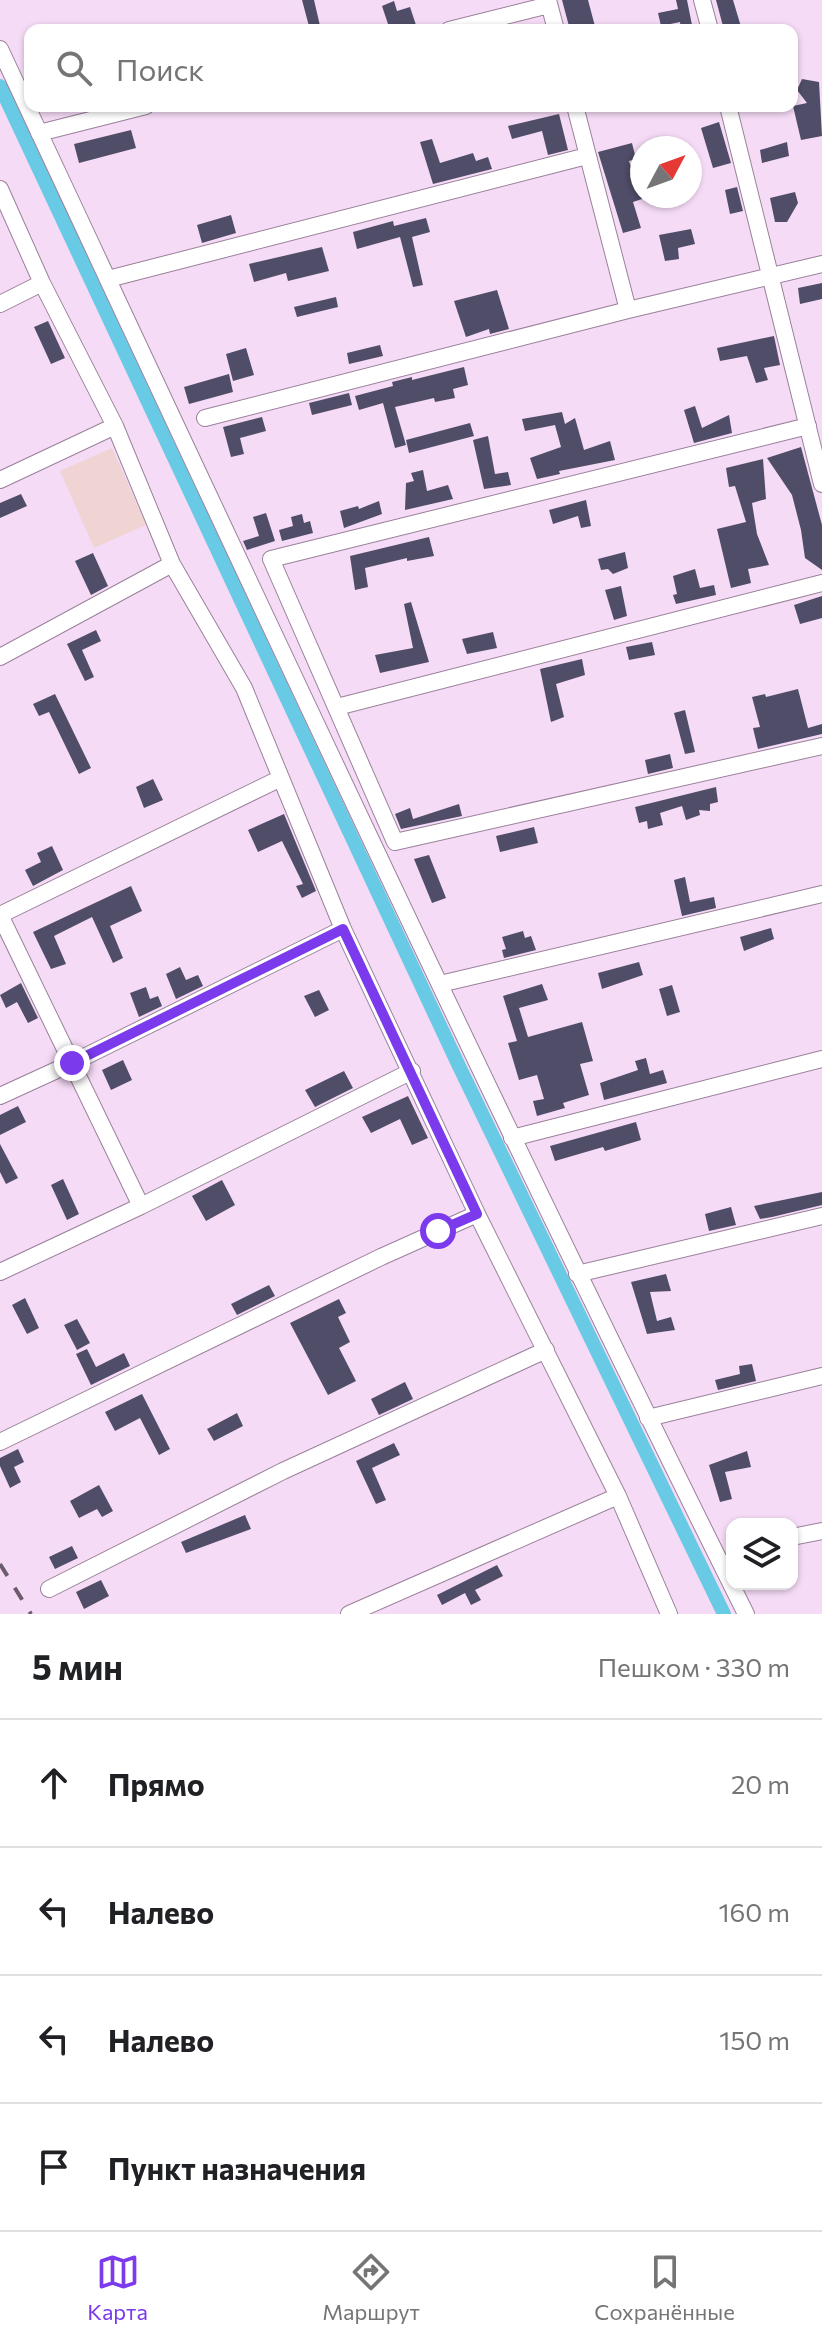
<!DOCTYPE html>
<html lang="ru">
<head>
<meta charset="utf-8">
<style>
  :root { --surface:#fff; --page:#f6f6f6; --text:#202124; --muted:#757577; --line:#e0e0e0; --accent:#7c3aed }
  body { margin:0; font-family:Commissioner,sans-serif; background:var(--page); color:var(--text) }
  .controls { position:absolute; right:24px; bottom:24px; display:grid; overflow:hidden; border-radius:16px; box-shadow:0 2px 6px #0004 }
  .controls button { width:72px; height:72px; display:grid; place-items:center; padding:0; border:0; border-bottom:2px solid var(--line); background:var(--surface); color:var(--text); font:40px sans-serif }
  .compass { position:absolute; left:630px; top:136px; width:72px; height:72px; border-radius:50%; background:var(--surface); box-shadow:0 2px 6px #0004; rotate:49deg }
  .stop { position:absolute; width:24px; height:24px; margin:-18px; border:6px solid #7c3aed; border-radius:50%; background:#fff }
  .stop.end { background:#7c3aed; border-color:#fff; box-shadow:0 2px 8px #0008 }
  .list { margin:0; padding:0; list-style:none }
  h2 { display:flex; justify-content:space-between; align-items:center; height:104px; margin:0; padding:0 32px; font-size:34px }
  h2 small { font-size:26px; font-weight:400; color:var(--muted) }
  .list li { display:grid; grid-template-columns:52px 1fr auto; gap:24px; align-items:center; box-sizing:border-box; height:128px; padding:0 32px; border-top:2px solid var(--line) }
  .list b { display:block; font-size:30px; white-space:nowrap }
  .list em { font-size:26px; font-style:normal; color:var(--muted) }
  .icon { flex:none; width:44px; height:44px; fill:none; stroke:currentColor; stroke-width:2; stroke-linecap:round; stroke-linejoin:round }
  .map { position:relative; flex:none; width:822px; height:1614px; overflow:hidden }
  .search { position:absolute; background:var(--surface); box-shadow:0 2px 6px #0004; left:24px; right:24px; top:24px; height:88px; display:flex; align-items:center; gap:20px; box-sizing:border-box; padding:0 28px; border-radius:16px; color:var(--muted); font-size:30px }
  .sheet { height:616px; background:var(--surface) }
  nav { display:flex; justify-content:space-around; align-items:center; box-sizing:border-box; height:112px; border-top:2px solid var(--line); background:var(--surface); font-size:22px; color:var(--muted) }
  nav a { display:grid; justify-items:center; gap:4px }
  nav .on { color:var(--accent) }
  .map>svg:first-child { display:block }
  .industrial { fill:#efd4d3 }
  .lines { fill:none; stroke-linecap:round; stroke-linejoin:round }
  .canal { stroke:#68cae5; stroke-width:14 }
  .building { fill:#504d69 }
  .minor-casing { stroke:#9a819a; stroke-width:18 }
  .minor { stroke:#fff; stroke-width:16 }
  .rail { stroke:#6b5c6b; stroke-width:4; stroke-dasharray:14 14; stroke-linecap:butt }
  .route { stroke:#7c3aed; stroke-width:10 }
</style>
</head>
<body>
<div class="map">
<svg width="822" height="1614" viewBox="0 0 822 1614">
  <rect width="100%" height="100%" fill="#f6dbf6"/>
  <path class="industrial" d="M112,448l34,77 -52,23 -34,-77z"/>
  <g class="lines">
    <path class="canal" d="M0,86l458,978 266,550"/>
  </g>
  <path class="building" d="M302,0h12l7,30h-11z
    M562,0h26l8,30h-26z
    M676,0h11l6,30h-12l-1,-8 -19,4 -3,-13 20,-4z
    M716,0h17l9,30h-18z
    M394,1l3,10 13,-4 7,21 -27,2 -8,-24z
    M802,79l17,3 3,54 -21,4 -8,-34 14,-3 -10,-13z
    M559,114l9,36 -20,5 -6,-24 -30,8 -4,-13z
    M719,122l12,41 -18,5 -12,-40z
    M131,130l5,18 -57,15 -5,-19z
    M432,139l8,24 33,-10 3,8 12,-4 4,12 -59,15 -13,-42z
    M787,142l2,14 -27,7 -2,-13z
    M632,143l4,16 -7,2 13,38 -9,3 8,26 -18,5 -25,-81z
    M737,187l6,24 -13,3 -5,-24z
    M795,192l3,11 -11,19h-12l-5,-24z
    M231,215l5,18 -34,10 -5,-18z
    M426,218l4,14 -18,5 11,48 -10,2 -13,-50 -43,12 -4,-17 40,-11 1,5z
    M691,229l4,15 -17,4 1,11 -14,2 -6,-26z
    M322,247l7,24 -41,10 -2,-8 -32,9 -5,-18z
    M822,283v16l-22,5 -2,-16z
    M497,290l12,39 -19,5 -1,-5 -23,8 -12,-36z
    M336,297l2,10 -41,10 -3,-10z
    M48,321l17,37 -14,6 -17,-37z
    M774,336l6,29 -16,3 4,12 -12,3 -9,-27 -27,5 -3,-13z
    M380,345l3,11 -34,8 -2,-11z
    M246,348l8,27 -21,6 -7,-27z
    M464,367l4,18 -15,4 2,9 -20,4 -1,-4 -39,9 11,38 -11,3 -12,-45 -24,7 -4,-14 38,-10 -1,-4 20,-5v3z
    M229,374l4,18 -44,12 -5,-17z
    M349,393l3,12 -40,10 -3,-12z
    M695,406l7,22 27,-13 3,18 -38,10 -10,-33z
    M562,412l3,12 10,-6 9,32 26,-9 5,19 -56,11 1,3 -23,5 -7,-21 31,-11 -6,-22 -30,6 -3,-12z
    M262,417l4,14 -26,7 4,16 -13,3 -8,-30z
    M470,423l4,13 -65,17 -3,-13z
    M488,436l7,38 13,-2 3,13 -27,4 -11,-49z
    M801,447l21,78v45l-17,-12 -4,-28 -9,-35 -25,-37z
    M763,459l3,40 -14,4 5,31 12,31 -21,4 3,14 -20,5 -14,-59 29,-7 -11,-36 -6,1 -3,-19z
    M423,470l4,21 21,-6 5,14 -48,11 1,-27 8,-2 -3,-8z
    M21,494l6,12 -27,12v-15z
    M586,500l5,26 -10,2 -3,-12 -25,8 -4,-14z
    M379,501l3,13 -38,14 -4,-17 18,-5 1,3z
    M266,513l9,28 -28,9 -4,-9 16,-5 -6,-19z
    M302,514l2,9 6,-2 3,12 -31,8 -3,-11 14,-4 -2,-9z
    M429,537l5,19 -27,5v-3l-42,10 3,19 -13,3 -5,-34z
    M625,552l3,16 -15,6 -5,-5 -7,1 -3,-11z
    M93,553l15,33 -17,9 -16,-34z
    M695,569l5,19 14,-3 2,10 -40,9 -3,-9 4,-1 -4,-18z
    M621,586l6,30 -13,4 -9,-30z
    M822,596v22l-22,6 -6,-19z
    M411,602l18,60 -49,11 -5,-18 38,-7 -9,-44z
    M96,630l5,11 -19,9 12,27 -9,4 -18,-37z
    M493,632l4,16 -30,6 -5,-15z
    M652,642l3,13 -26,5 -3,-13z
    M582,659l3,16 -29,9 8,33 -13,5 -11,-53z
    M798,689l10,39 14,-4v10l-64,15 -5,-21 7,-1 -8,-30 13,-3 1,3z
    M55,694l36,74 -12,6 -30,-62 -10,4 -6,-12z
    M685,710l10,42 -10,2 -11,-41z
    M670,754l3,14 -25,6 -3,-14z
    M153,779l10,21 -19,8 -8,-21z
    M716,787l2,15 -8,2v7l-11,-1 1,5 -14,5 -4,-14 -22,7 3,12 -15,4 -1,-8 -8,2 -4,-16z
    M459,804l3,12 -61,13 -6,-15 15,-6 3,11z
    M284,814l32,77 -14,7 -6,-12 7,-2 -21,-43 -24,11 -10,-22z
    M534,827l4,16 -38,9 -4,-16z
    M52,846l11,24 -30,16 -8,-16 16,-8 -4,-9z
    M429,855l17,43 -14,5 -18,-44z
    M685,877l5,25 24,-5 2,11 -34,8 -8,-36z
    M131,886l11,25 -32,15 13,32 -10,5 -21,-46 -38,19 12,28 -15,5 -18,-37z
    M771,928l3,11 -30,12 -4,-14z
    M523,931l2,7 6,-2 5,14 -32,8 -2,-8 4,-1 -4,-12z
    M639,962l4,13 -41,14 -4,-16z
    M180,967l6,13 12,-5 5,11 -27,13 -10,-25z
    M21,983l17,35 -10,5 -11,-21 -11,6 -6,-13z
    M542,984l6,16 -29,8 9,29 54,-15 11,39 -13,3 9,31 -26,8 2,5 -28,8 -4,-15 11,-2 -7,-24 -18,5 -11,-37 9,-2 -14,-45z
    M672,985l8,27 -13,4 -8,-27z
    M146,987l4,12 8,-3 4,10 -23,11 -9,-24z
    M319,990l10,20 -14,7 -11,-21z
    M646,1058l4,16 13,-4 4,13 -63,17 -4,-17 38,-13 -3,-9z
    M123,1060l9,20 -21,10 -9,-20z
    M344,1071l9,17 -38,19 -10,-17z
    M408,1096l20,42 -16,7 -12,-26 -29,14 -9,-16z
    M18,1106l8,16 -26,13v-20z
    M636,1122l5,18 -36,11 -2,-4 -48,14 -5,-15z
    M0,1144l18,34 -12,6 -6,-12z
    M63,1179l16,35 -12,6 -16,-35z
    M222,1180l13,25 -29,16 -14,-25z
    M822,1192v13l-50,12 -12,2 -6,-13z
    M731,1207l5,18 -27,6 -4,-17z
    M666,1274l5,17 -21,1 7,29 14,-4 4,13 -28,4 -16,-52z
    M269,1285l6,11 -38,19 -6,-11z
    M25,1298l14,30 -12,6 -15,-29z
    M339,1299l7,14 -8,4 12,25 -11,6 17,33 -28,14 -38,-72z
    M77,1319l13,24 -13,7 -13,-25z
    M87,1349l9,18 28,-14 6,13 -39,19 -15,-31z
    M752,1364l4,17 -38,9 -3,-10 25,-6 -1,-8z
    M405,1382l8,17 -34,16 -8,-16z
    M142,1394l28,55 -11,6 -19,-37 -25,13 -10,-19z
    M237,1413l6,13 -29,15 -7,-12z
    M394,1443l6,12 -28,13 14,32 -10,4 -20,-43z
    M18,1449l6,13 -10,5 7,15 -11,6 -10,-22v-8z
    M747,1451l4,16 -26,5 7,27 -12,3 -11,-37z
    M99,1485l14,26 -11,6 -5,-8 -18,9 -9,-17z
    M245,1515l6,14 -65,24 -5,-11z
    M72,1546l6,12 -23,11 -6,-12z
    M497,1565l6,11 -28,14 6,10 -10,5 -6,-12 -23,12 -5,-10z
    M101,1580l8,16 -25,13 -8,-17z"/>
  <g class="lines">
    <defs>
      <path id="minor" d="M548,0l8,30
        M702,0l8,30
        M449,30l100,-25
        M0,49c245,523 488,1048 746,1565
        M575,106l53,204
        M728,106l94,378
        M39,133l107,-27
        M0,189l42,94 73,143 57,138 72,124 99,241 134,285 141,282 51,118
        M108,279l479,-123
        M0,304l42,-21
        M205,418l423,-108 194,-46
        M808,426l-537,133 124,283 427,-96
        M0,480l115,-54
        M0,657l172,-93
        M337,707l485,-124
        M0,915l141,291
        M0,915l279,-136
        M440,984l382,-90
        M0,1096l72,-33 271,-134
        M512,1138l310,-79
        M0,1272l141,-66 271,-135
        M577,1274l245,-58
        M648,1418l174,-42
        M0,1442l381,-185 96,-43
        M792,1537l30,-6
        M49,1589l234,-118 263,-121
        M349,1614l269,-118"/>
    </defs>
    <use href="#minor" class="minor-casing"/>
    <use href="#minor" class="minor"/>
    <path class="rail" d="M0,1564l31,50"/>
  </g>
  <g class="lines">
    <path class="route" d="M72,1063l271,-134 134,285 -39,17"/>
  </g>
</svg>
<div class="controls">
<button><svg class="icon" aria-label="layers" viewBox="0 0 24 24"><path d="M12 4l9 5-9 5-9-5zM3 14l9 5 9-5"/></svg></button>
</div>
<svg class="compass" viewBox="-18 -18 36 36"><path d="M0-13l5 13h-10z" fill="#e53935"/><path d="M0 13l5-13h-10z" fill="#757577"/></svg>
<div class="stop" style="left:438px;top:1231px"></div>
<div class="stop end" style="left:72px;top:1063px"></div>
<div class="search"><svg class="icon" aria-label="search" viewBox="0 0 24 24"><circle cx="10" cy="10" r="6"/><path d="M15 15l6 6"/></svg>Поиск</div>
</div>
<section class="sheet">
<h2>5 мин<small>Пешком · 330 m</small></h2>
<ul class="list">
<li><svg class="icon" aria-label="ahead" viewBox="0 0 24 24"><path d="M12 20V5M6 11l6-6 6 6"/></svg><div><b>Прямо</b></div><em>20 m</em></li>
<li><svg class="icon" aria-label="left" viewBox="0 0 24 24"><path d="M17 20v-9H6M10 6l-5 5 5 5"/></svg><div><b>Налево</b></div><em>160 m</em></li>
<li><svg class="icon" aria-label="left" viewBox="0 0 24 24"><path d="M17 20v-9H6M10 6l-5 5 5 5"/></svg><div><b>Налево</b></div><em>150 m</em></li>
<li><svg class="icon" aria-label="arrive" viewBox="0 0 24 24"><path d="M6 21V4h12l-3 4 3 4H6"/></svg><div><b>Пункт назначения</b></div></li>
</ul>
</section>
<nav>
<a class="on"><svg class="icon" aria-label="map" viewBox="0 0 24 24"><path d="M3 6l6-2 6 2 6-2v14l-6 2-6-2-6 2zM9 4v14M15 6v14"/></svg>Карта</a>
<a><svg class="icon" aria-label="directions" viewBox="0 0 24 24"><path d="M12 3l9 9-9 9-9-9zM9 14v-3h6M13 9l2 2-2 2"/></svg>Маршрут</a>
<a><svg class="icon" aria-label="saved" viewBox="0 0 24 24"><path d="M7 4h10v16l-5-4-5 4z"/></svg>Сохранённые</a>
</nav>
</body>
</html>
